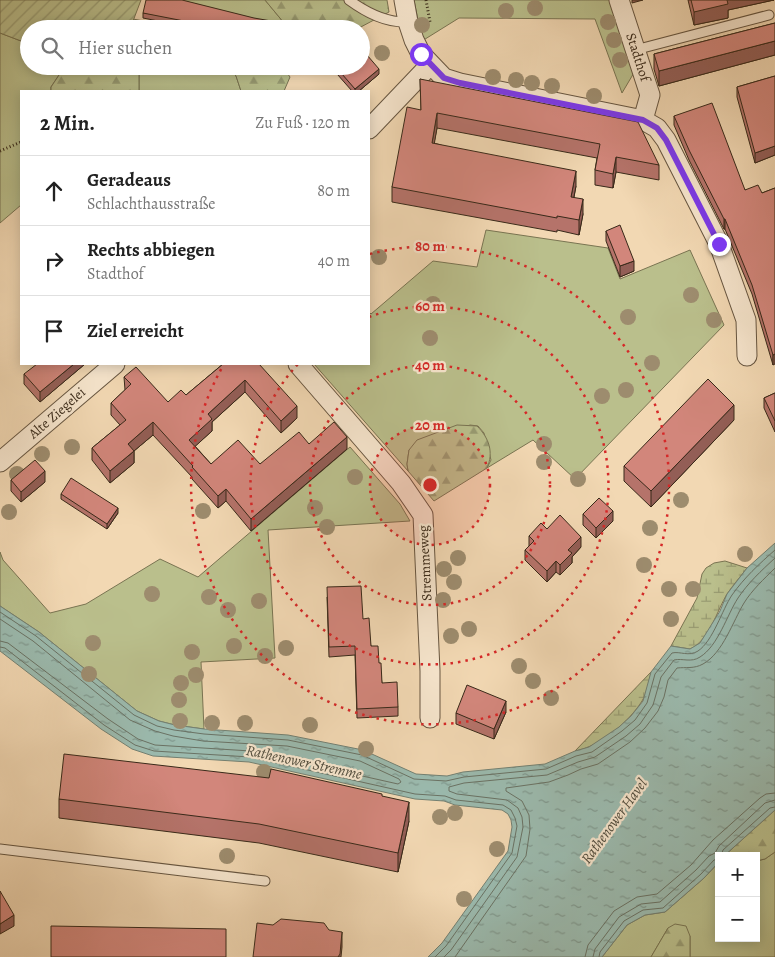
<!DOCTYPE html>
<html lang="de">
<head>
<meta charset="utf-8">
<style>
  :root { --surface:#fff; --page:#f2f2f2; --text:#222; --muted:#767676; --line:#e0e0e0 }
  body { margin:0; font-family:Alegreya,serif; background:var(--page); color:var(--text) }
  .controls { position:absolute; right:15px; bottom:15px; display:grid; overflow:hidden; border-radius:0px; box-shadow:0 2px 12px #0003 }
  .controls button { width:45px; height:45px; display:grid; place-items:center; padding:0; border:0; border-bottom:1px solid var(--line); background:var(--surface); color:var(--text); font:25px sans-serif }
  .stop { position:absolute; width:15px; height:15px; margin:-11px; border:4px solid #7c3aed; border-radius:50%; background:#fff }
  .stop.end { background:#7c3aed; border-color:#fff; box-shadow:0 1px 5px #0008 }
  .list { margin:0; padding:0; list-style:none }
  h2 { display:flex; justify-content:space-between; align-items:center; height:65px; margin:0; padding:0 20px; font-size:21px }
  h2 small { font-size:16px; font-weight:400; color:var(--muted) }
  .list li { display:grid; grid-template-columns:32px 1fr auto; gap:15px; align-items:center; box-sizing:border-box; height:70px; padding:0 20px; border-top:1px solid var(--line) }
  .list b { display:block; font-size:19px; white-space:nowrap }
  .list p { margin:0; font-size:16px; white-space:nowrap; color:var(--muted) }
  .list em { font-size:16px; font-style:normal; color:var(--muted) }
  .icon { flex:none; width:28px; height:28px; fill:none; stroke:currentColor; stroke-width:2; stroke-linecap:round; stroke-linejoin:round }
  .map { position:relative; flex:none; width:775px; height:957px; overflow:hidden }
  .search { position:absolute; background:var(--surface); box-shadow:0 2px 12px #0003; left:20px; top:20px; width:350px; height:55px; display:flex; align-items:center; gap:12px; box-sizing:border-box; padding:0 18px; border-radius:28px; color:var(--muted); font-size:19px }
  .panel { position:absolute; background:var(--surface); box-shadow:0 2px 12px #0003; left:20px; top:90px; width:350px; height:275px; border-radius:0px }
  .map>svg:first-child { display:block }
  .grass { fill:#babf8c; stroke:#797452 }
  .forest { fill:url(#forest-firs); stroke:#797452 }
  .wetland { fill:url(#wetland-marsh); stroke:#797452 }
  .garden { fill:url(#garden-furrows); stroke:#797452 }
  .water { fill:url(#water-ripples); stroke:#738072 }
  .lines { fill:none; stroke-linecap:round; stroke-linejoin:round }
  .shore { stroke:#6a7264; stroke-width:1 }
  .lane-casing { stroke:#665540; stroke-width:11 }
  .street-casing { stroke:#665540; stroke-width:21 }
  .path { stroke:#382919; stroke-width:3; stroke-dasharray:1 2.5; stroke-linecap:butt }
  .lane { stroke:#f7e6ce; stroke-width:9 }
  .street { stroke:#f7e6ce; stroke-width:19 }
  .tree { fill:#9d8c6e }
  .wall { fill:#b5736a; stroke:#382919 }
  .shaded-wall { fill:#935e56; stroke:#382919 }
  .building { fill:#d2867b; stroke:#382919 }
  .route { stroke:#7c3aed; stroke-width:6 }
  .ring { fill:none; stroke:#d62828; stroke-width:2.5; stroke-dasharray:2.5 5 }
  .labels { text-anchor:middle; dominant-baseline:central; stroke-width:4.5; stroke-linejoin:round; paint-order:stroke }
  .street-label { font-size:14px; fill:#382919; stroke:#f7e6ce }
  .water-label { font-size:15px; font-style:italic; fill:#514d3e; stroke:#f7e6ce }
  .centre { fill:#d62828; stroke:#f7e6ce; stroke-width:2.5 }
  .ring-label { font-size:15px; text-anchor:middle; font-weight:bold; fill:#d62828; stroke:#f7e6ce; stroke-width:4.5; stroke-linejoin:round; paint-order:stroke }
</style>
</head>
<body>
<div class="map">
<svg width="775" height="957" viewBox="0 0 775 957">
  <defs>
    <pattern id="forest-firs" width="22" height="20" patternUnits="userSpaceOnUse" patternTransform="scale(1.25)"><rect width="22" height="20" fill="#babf8c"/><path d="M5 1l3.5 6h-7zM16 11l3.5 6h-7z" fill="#989b72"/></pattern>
    <pattern id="wetland-marsh" width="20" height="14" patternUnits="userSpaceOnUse" patternTransform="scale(1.25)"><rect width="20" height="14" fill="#babf8c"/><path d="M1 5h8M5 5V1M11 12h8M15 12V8" fill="none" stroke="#989b72"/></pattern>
    <pattern id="garden-furrows" width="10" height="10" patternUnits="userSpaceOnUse" patternTransform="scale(1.25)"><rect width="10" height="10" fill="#babf8c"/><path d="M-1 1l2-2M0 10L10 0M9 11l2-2" fill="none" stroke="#989b72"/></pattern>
    <pattern id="water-ripples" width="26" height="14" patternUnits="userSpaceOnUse" patternTransform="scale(1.25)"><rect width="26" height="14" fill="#9bbaae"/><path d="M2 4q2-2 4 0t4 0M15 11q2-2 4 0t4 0" fill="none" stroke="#7f978d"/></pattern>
  </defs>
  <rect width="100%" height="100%" fill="#f2d8b3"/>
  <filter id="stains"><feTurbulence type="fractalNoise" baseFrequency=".004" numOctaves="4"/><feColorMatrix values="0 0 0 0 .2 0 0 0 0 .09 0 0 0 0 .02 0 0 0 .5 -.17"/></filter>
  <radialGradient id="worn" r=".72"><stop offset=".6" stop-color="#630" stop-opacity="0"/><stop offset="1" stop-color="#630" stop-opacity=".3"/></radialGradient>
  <path class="grass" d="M164,0h101l24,29h-11v-2z
    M414,0h197l24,71 -13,22 -27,-74 -136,-1 -37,23z
    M0,33l29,11v22h36l-14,21v4h-30v114l-21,18z
    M139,66h88l9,10 5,15h-102z
    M486,230l122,18 12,31 70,-29 34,75 -149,154 -42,-39 -46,28 4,-8 -7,-27 -6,-7 -8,-1 -61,25 -2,14 1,7 -94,-107h55v-52l2,2 62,-53 44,6z
    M350,447l50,57 10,17 -142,9 7,128 -74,4 3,67 -29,-4 -16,-4 -22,-10 -98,-79 -39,-26v-54l3,8 47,53 36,-9 74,-45 38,18z
    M775,852v105h-85v-21l-22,-8 -17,29h-49l25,-32 18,-10 20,-3 39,-34 15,-16v76h37v-77l9,-2z"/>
  <path class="forest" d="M265,0h122l2,12 -32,17h-68z
    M133,19l52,10h-55z
    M65,66h74v25h-88v-4z
    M227,66h55l8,11 -6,14h-43l-5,-15z
    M457,425l20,1c12,12 17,26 10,42l-53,33 -26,-30 -1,-7 2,-14 8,-10z
    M775,810v42l-10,7 -9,2v-5h-30l-1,-1z
    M675,924l11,2 4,10v21h-39l17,-29z"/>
  <path class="wetland" d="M725,561l22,7c-6,8 -14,17 -20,26 -9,15 -19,48 -37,55l-19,-3 26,-48 5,-24 4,-6 8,-5z
    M651,672c-2,10 -4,21 -9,29 -13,21 -43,46 -67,50z"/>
  <path class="garden" d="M0,0h141l-11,29h-101v15l-29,-11z"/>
  <path class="water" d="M775,543v267l-51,46h-5v6l-15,16 -39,34 -20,3 -18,10 -25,32h-174l14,-14 66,-92 4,-24 -1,-7 -3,-6 -6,-4 -47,-5 -11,-4 -29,-2 -166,-37 -96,-6 -21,-7 -31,-20 -101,-78v-45l39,26 98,79 22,10 16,4 29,4 84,6 75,15 53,24 31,2 16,-4 82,-8 30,-13 14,-4 30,-20 12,-11 12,-15 8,-29 20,-26 19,3 10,-6 20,-32 7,-17 20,-26z"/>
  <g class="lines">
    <path class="shore" d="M0,612l36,24 98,79 23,11 17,4 30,4 84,6 74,15 52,24 32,2 18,-4 82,-8 30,-13 16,-4 30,-21 13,-11 12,-17 8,-29 17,-21c8,-2 17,4 26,-2 15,-10 24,-41 34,-56 12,-17 27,-31 43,-45
      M0,619l33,22 97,79 25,11 18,5 30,5 84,5 73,15 39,18 2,3 -3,2 -147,-33 -96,-6 -17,-6 -30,-20 -100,-76 -8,-2
      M0,647l5,1 99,77 31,20 19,6 96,6 165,37 30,2 11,4 47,5 8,5 4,8 2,8 -5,27 -66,93 -11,11
      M721,856l2,-6 47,-42 5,-1
      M444,957l7,-7 66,-93 6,-30 -1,-10 -4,-9 -11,-8 -50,-6 -8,-3v-4l15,-4 83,-8 31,-13 17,-5 31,-21 14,-12 13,-19 8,-28 13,-17c9,-2 17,3 26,-3 18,-11 27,-42 38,-59 10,-15 23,-27 37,-40
      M455,957l71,-101 4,-27 -1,-14 -7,-14 -16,-10v-3l43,-6 19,-7 13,-6 17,-5 32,-22 15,-14 13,-17 6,-14 4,-17 9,-12c9,-1 17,1 26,-4 20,-11 30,-43 41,-61 8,-13 20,-24 31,-35
      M585,957l3,-12 26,-34 23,-14 20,-3 34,-29 22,-25 47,-42 6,-4 9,-1
      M593,957l2,-8 24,-32 22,-13 19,-2 36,-32 13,-14 6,-3 4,-7 46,-43 10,-3
      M599,957l1,-5 24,-31 19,-11 20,-2 38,-34 13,-14 5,-1"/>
    <defs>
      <path id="lane" d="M349,0c18,13 37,23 59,22
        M635,50l134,-35
        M0,849l265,32"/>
      <path id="street" d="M404,0l4,22 6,18 7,14 23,24 16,5 183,37 14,8 9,12 53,104 27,76 1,36
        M619,0l31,95 -7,25
        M369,129l61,-64
        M298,364l103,119 22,32 7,156v47
        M0,462l115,-98"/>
    </defs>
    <use href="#lane" class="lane-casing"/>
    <use href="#street" class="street-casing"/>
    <path class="path" d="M426,0l4,22
      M0,151l21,-9"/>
    <use href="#lane" class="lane"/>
    <use href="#street" class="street"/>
  </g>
  <g class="tree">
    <circle cx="535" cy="8" r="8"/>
    <circle cx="506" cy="11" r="8"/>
    <circle cx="608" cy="22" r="8"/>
    <circle cx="422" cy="25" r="8"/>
    <circle cx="614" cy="40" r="8"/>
    <circle cx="382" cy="53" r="8"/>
    <circle cx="620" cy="60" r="8"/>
    <circle cx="493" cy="77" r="8"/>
    <circle cx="516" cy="80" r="8"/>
    <circle cx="532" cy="83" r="8"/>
    <circle cx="552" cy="86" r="8"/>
    <circle cx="594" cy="96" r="8"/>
    <circle cx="379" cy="257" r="8"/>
    <circle cx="691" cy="295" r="8"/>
    <circle cx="433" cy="304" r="8"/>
    <circle cx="628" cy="317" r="8"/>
    <circle cx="714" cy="320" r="8"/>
    <circle cx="430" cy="338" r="8"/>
    <circle cx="652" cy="363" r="8"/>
    <circle cx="626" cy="390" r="8"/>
    <circle cx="602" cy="396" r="8"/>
    <circle cx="544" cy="444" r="8"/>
    <circle cx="72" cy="447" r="8"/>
    <circle cx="42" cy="454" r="8"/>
    <circle cx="544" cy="462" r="8"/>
    <circle cx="17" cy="474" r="8"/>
    <circle cx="355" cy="477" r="8"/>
    <circle cx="578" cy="479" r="8"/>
    <circle cx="681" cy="500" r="8"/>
    <circle cx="315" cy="508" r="8"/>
    <circle cx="203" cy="511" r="8"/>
    <circle cx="9" cy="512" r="8"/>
    <circle cx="327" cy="527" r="8"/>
    <circle cx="650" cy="528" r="8"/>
    <circle cx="745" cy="554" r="8"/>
    <circle cx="458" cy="558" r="8"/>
    <circle cx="644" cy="565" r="8"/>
    <circle cx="444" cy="569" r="8"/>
    <circle cx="454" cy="582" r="8"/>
    <circle cx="669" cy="589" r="8"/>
    <circle cx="693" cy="589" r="8"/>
    <circle cx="152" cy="594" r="8"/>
    <circle cx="209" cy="597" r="8"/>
    <circle cx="443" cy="600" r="8"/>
    <circle cx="259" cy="601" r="8"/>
    <circle cx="228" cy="610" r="8"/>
    <circle cx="671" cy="619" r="8"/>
    <circle cx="469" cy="629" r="8"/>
    <circle cx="451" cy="636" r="8"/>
    <circle cx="93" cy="643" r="8"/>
    <circle cx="234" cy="646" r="8"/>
    <circle cx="286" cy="648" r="8"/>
    <circle cx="192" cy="652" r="8"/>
    <circle cx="265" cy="656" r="8"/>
    <circle cx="519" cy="666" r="8"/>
    <circle cx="89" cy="674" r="8"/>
    <circle cx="196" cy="675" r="8"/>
    <circle cx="533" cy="681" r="8"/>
    <circle cx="181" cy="683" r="8"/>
    <circle cx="551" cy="698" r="8"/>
    <circle cx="179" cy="700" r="8"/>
    <circle cx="180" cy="721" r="8"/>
    <circle cx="212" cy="723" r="8"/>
    <circle cx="245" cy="723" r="8"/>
    <circle cx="310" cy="725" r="8"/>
    <circle cx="366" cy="749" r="8"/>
    <circle cx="264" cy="772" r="8"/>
    <circle cx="455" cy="813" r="8"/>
    <circle cx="440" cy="817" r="8"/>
    <circle cx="497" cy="849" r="8"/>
    <circle cx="227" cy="856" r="8"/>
    <circle cx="464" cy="899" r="8"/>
  </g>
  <path class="wall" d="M688,0h86l-46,10v8l-34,7z
    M143,13l134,14v2h-79l-55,-11z
    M775,23v32l-116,31 -5,-17v-15z
    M330,66h31l18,8 -20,17h-7z
    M775,76v79l-20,8 -18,-66v-10z
    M420,79l239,86v15l-43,-8 -3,16 -18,-3v-15l2,-12 -160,-30 -3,15 142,43 -2,11 9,17 -4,21 -22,-5v2l-165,-30v-15l29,-77z
    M674,116l71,74 17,3 13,-5 -2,177 -21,-71 -27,-65h-1l-35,-69 -15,-35z
    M606,231l28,40 -14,6 -14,-36z
    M85,364l-45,38 -16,-18v-10z
    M223,364l74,54 -16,15 -36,-41 -33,30v9l-17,15 16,18h49l49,-20 38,5 -96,82 -25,-30 -8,7 -26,-29v-2l-39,-42 -19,16v12l-24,20 -18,-23v-12l28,-23 -9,-10v-12l14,-13 -1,-13 44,25 18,-7z
    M775,393v39l-11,-24v-10z
    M734,420l-83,87 -27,-26v-15z
    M11,480l34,2 -24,20 -10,-11z
    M61,494l57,19 -11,16 -46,-30z
    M583,514l30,7 -17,17 -13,-13z
    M547,529l34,18 -9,10v6l-12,12 -4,-3 -9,10 -22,-22v-10l4,-4v-10z
    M327,597l36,22 8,27 8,17 3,20 16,24v9l-41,2 -2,-63 -26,2z
    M506,712l-12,27 -38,-15v-11z
    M382,796l27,25 -11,51 -139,-29 -200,-25v-19z"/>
  <path class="shaded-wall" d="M632,0h11l-11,3z
    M726,0h48l-46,10v8l-34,7v-13z
    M775,41v14l-116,31v-15z
    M379,69v5l-20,17h-4v-2z
    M437,113v15l-5,29v-14z
    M775,146v9l-20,8v-10z
    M616,157v15l-3,16v-14z
    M576,171v15l-5,26v-15z
    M583,199v15l-4,21v-15z
    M724,219h1v10h-1z
    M634,261v10l-14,6v-11z
    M775,354v10l-2,1v-10z
    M74,364h11l-45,38v-10z
    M245,380v12l-33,30v9l-23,21v-12l19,-26z
    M734,405v15l-83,87v-16z
    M297,406v12l-16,15v-12z
    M153,422v13l-25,21v-12z
    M347,437v12l-96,82v-12z
    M134,451v12l-24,20v-12z
    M45,471v11l-24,20v-10z
    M226,489v12l-8,7v-12z
    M118,508v5l-11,16v-5z
    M613,511v10l-17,17v-10z
    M581,537v10l-9,10v6l-12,12v-10l8,-15z
    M556,561v11l-9,10v-11z
    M506,701v11l-12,27v-10z
    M409,802v19l-11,51v-19z
    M14,915v11l-14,8v-10z
    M342,932v15l-1,10h-3z"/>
  <path class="building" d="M146,0h36l72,18 23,4 -1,7h-51l-82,-16z
    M691,0h36l1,4 -34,8z
    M775,23v18l-116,30 -5,-17z
    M361,48l18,21 -24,20 -20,-23h26z
    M775,76v70l-20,7 -18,-66z
    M420,79l218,43 21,43 -43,-8 -3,17 -18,-4 5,-26 -163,-31 -5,30 144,28 -5,26 12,2 -4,21 -22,-4v2l-165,-31 15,-80 14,3z
    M712,103l33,87 13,-5 4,8 13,-5v166l-2,1 -21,-70 -27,-66h-1l-35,-69 -15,-34z
    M620,225l14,36 -14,5 -14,-35z
    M37,364h37l-34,28 -16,-18z
    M223,364h36l38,42 -16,15 -36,-41 -37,34 4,5 -23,21 22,24 27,-24 22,24 39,-32 10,12 25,-22 13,15 -96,82 -25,-30 -8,7 -26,-29 1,-1 -40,-44 -25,22 6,7 -24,20 -18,-23 34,-28 -15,-17 20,-19 -7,-7 12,-10 32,35 13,-12 5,5z
    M708,379l26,26 -83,86 -27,-25z
    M775,393v28l-11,-23z
    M35,460l10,11 -24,21 -10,-12z
    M71,478l47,30 -11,16 -46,-30z
    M599,498l14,13 -17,17 -13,-14z
    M560,515l21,22 -13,13 4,3 -12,12 -4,-4 -9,10 -22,-21 9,-9 -5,-5 12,-13 6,6z
    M361,586l2,33 6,-1 2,28h7l1,17h2l1,20 15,-1 1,25 -41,2 -2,-63 -26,1 -2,-60z
    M467,685l39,16 -12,28 -38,-16z
    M64,754l205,24 2,-9 111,25v2l27,6 -11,51 -139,-29 -200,-25z
    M0,891l14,24 -14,9z
    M281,919l43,4 5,7 13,2 -2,22 -2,3h-85l4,-34 16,2z
    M51,926l175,3v28h-175z"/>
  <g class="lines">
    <path class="route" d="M421,54l23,24 16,5 183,37 14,8 9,12 53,104"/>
  </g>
  <circle cx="430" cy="485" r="60" fill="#d62828" fill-opacity=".12"/>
  <g class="ring">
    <circle cx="430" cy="485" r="60"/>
    <circle cx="430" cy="485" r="120"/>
    <path d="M369 317A179 179 0 1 1 298 364"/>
    <path d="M370 254A239 239 0 1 1 223 366"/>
  </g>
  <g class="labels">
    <g class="street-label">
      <text transform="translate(638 57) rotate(72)">Stadthof</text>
      <text transform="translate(57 413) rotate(-41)">Alte Ziegelei</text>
      <text transform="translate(425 563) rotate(-93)">Stremmeweg</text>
    </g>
    <g class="water-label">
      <text transform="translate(304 762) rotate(12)">Rathenower Stremme</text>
      <text transform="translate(614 821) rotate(-54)">Rathenower Havel</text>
    </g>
  </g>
  <circle cx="430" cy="485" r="8" class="centre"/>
  <g class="ring-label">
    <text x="430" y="251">80 m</text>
    <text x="430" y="311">60 m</text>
    <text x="430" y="370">40 m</text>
    <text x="430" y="430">20 m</text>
  </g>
  <rect width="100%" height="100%" filter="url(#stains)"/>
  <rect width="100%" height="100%" fill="url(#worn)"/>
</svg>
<div class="controls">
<button>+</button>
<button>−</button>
</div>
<div class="stop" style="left:421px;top:54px"></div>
<div class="stop end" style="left:719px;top:244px"></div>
<div class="search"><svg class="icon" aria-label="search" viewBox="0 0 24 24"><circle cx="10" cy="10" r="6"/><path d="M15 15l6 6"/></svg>Hier suchen</div>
<section class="panel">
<h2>2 Min.<small>Zu Fuß · 120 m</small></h2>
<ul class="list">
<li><svg class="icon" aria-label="ahead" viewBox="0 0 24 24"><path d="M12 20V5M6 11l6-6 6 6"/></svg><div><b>Geradeaus</b><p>Schlachthausstraße</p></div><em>80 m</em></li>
<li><svg class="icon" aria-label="right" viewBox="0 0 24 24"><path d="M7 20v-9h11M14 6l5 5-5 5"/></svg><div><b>Rechts abbiegen</b><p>Stadthof</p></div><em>40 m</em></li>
<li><svg class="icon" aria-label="arrive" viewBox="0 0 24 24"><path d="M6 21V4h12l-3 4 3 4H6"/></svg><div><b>Ziel erreicht</b></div></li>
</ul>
</section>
</div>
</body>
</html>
